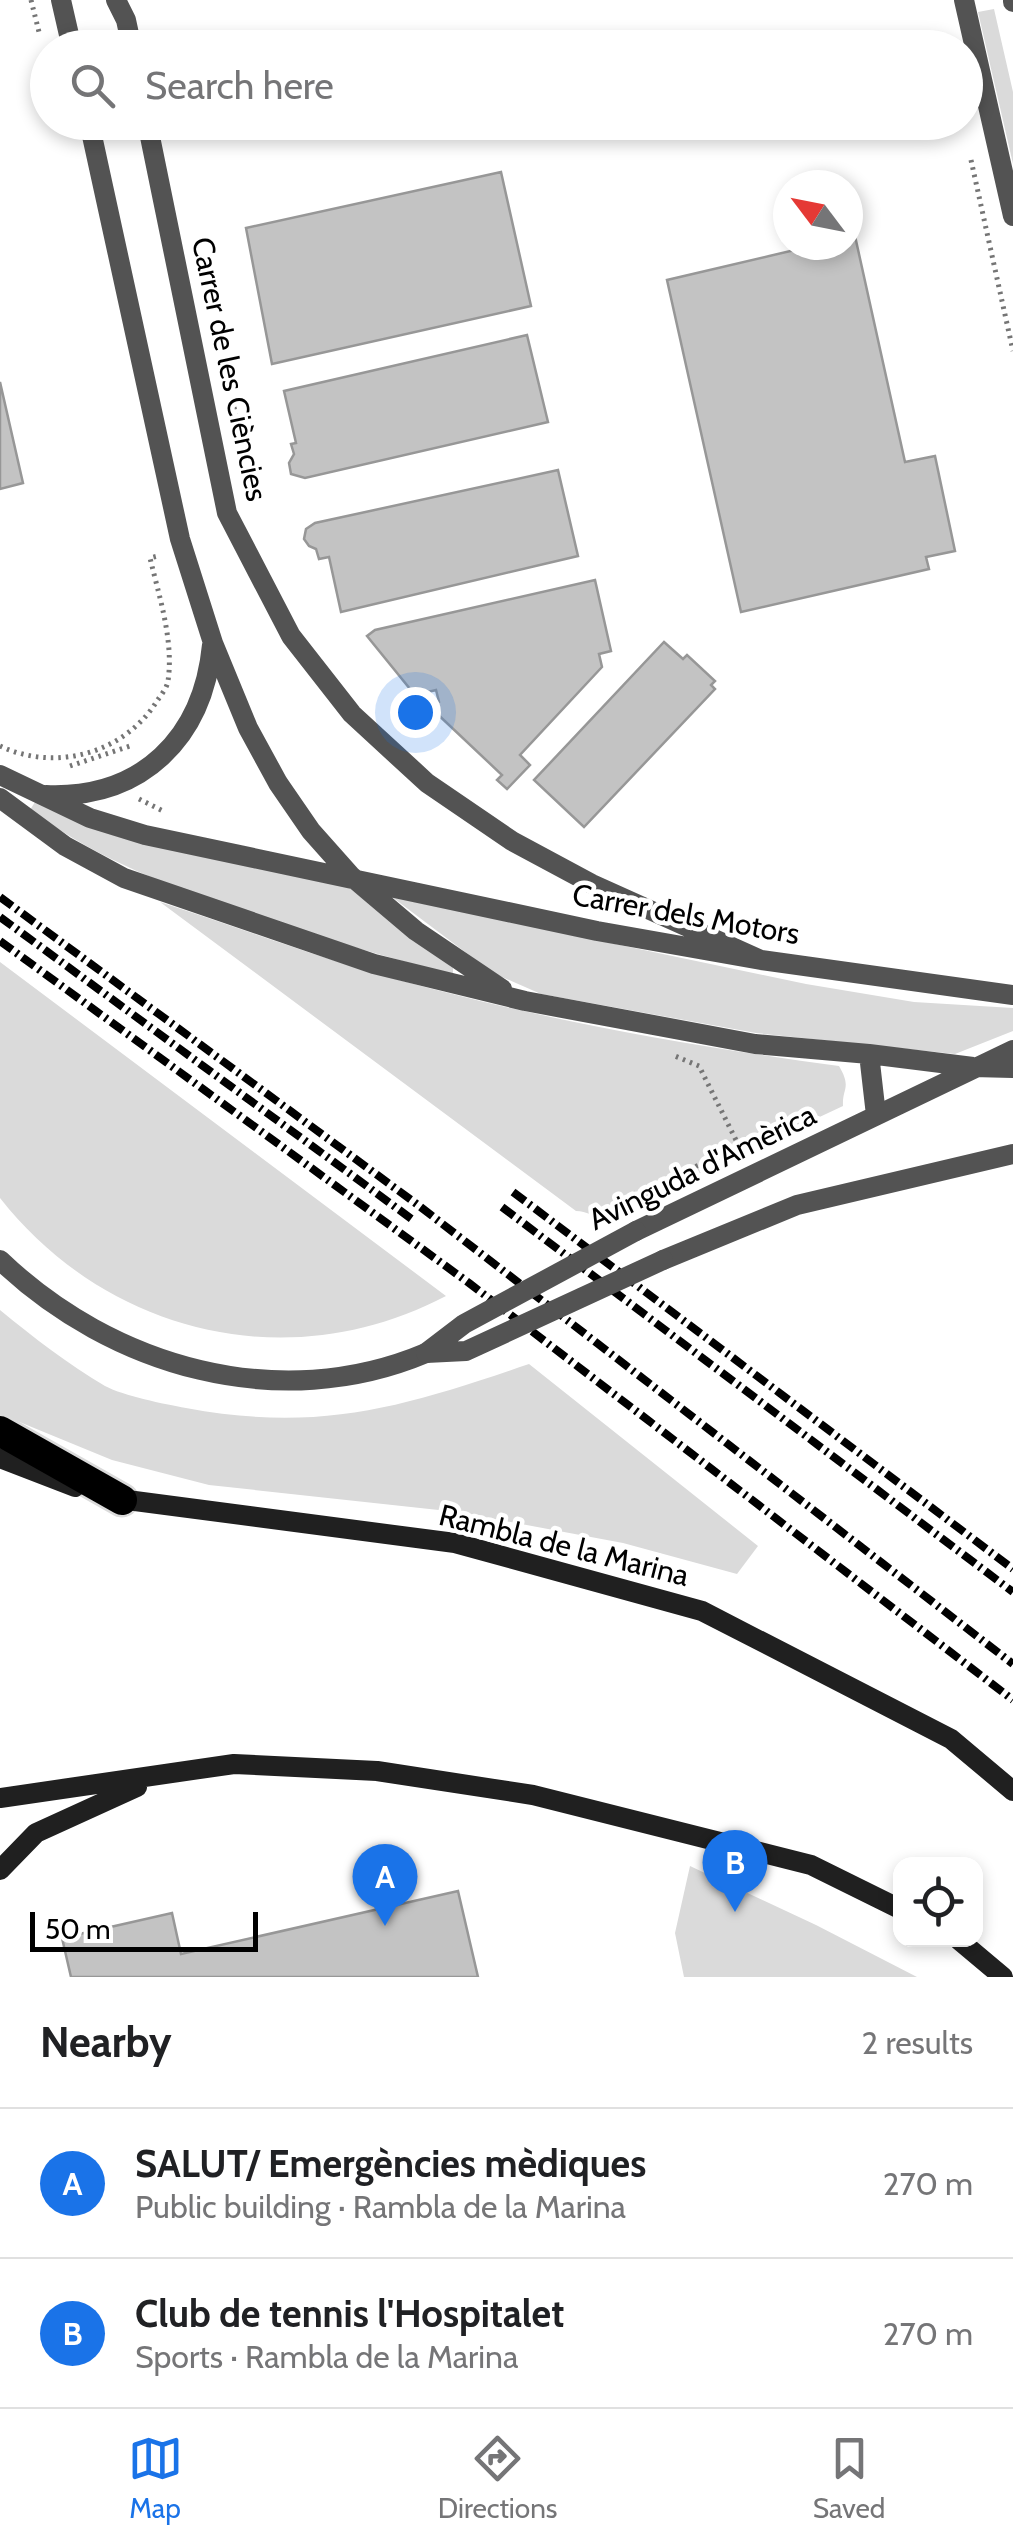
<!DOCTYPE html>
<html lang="en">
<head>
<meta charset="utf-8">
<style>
  :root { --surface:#fff; --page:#f2f2f2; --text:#202124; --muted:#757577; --line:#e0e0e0; --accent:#1a73e8 }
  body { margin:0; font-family:Cabin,sans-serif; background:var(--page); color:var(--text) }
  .controls { position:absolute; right:30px; bottom:30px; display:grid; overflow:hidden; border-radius:20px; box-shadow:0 5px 15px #0003 }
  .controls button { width:90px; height:90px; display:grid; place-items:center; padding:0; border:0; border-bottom:2px solid var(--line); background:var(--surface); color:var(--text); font:50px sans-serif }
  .compass { position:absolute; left:773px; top:170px; width:90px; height:90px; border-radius:50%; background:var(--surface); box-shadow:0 5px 15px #0003; rotate:302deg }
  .scale { position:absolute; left:30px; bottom:25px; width:228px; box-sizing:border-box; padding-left:10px; border:5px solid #000; border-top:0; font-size:28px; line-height:35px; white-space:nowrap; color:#000; -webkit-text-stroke:8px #fff; paint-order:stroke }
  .you { position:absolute; left:415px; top:712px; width:35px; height:35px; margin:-25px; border:8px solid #fff; border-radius:50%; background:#1a73e8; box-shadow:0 0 0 15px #1a73e833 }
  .badge { display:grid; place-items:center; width:65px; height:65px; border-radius:50%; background:var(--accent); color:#fff; font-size:32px; font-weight:700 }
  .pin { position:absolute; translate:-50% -82px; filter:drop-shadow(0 2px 5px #0008) }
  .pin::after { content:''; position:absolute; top:52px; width:35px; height:30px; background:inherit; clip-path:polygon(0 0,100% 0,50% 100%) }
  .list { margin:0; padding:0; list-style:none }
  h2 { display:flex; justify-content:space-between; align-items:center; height:130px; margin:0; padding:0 40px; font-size:42px }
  h2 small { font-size:32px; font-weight:400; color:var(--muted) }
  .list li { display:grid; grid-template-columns:65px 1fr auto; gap:30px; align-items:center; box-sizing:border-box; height:150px; padding:0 40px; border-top:2px solid var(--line) }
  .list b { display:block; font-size:38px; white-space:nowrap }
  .list p { margin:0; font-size:32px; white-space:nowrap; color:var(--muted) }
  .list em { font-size:32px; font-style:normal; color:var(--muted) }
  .icon { flex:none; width:55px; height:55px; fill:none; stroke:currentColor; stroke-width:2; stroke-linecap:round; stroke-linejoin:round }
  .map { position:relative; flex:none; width:1013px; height:1977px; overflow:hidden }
  .search { position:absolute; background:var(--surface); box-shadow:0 5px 15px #0003; left:30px; right:30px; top:30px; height:110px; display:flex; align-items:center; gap:25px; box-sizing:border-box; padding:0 35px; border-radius:55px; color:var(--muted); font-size:38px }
  .sheet { height:430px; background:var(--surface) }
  nav { display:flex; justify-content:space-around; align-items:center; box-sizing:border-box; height:140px; border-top:2px solid var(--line); background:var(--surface); font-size:28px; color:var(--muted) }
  nav a { display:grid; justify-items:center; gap:5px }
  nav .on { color:var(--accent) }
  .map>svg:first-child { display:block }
  .green { fill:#dadada }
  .building { fill:#c3c3c3; stroke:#979797; stroke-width:2.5 }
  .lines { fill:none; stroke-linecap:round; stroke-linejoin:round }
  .highway-casing { stroke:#dbdbdb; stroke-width:35 }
  .path { stroke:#757575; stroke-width:5; stroke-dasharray:2.5 5; stroke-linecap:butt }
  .street { stroke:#535353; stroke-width:20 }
  .secondary { stroke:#202020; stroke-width:20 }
  .highway { stroke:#000; stroke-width:30 }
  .rail { stroke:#000; stroke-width:8; stroke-dasharray:15 5 2.5 5; stroke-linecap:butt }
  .street-bridge { stroke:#535353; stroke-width:20 }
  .labels { text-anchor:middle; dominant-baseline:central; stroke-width:9; stroke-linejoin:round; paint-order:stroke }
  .street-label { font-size:30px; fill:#000; stroke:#fff }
</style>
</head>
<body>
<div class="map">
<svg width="1013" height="1977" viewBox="0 0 1013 1977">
  <rect width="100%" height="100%" fill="#fff"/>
  <path class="green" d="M994,9l19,83v72l-35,-152z
    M35,802l313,85 105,81v6c-68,-16 -133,-37 -200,-60 -86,-29 -147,-50 -223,-104z
    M392,897l414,87 108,18 99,6v23l-58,23 -199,-21 -215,-39 -48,-21z
    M160,902c80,26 159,56 239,78 145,40 291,66 440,86 13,22 3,22 4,40l-238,112c-12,-1 -18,-7 -29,-7z
    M0,962l446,334c-156,82 -338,39 -446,-98z
    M0,1310c33,27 69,55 105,76 19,10 59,18 81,22 134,25 217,-1 343,-44l229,182 -21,28 -114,-31 -166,-31 -248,-27 -97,-25 -112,-46z
    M690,1866l126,59 101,52h-233l-9,-44z"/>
  <path class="building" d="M501,172l30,134 -259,58 -26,-136z
    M855,236l50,226 30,-6 20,95 -29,6 3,12 -188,43 -74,-332 149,-35h32v-7z
    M527,335l21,87 -243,56 -14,-4 -2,-11 5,-9 -3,-10 5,-1 -12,-52z
    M0,382l23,101 -23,6z
    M558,470l20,86 -237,56 -12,-55 -10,2 -3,-10 -7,-3 -5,-7 2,-10 9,-6z
    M595,580l16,71 -12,3 3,13 -82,88 10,10 -23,24 -10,-9 5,-5 -71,-67 8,-6 -3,-12 -21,5 -48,-59 8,-6z
    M664,642l19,17 4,-4 28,26 -4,4 4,4 -131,138 -50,-47z
    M458,1891l20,86h-407l-9,-39 110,-25 9,41z"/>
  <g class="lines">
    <defs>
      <path id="highway" d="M0,1431l122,69"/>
    </defs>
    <use href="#highway" class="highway-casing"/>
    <path class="path" d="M31,0l9,36
      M971,160l42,191
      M234,407l5,23 -2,5
      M0,746c55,26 124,8 157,-45 4,-6 10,-13 11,-20 6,-40 -9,-85 -18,-123l8,-2
      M70,766l60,-20
      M139,799l26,13
      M598,1221c33,-34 90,-50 133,-69l6,-10 -38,-76 -24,-10"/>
    <path class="street" d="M61,0l11,48
      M116,0l10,20 6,28
      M964,0l49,216
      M1013,0v2
      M89,122l91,417 33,104 35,85 30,55 33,48 40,45 65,55 86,58
      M147,122l80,391 64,123 61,78 75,69 85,58 80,43 169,76
      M0,775l90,43 55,17 452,96 164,29 252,35
      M46,795c96,4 157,-57 166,-150
      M0,798l65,48 59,32 250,86 151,37 230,43 114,10 104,13 40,1
      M869,1054l7,61
      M636,1231l377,-181
      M0,1260c112,107 279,155 426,93
      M663,1260l134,-55 216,-51"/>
    <path class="secondary" d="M0,1458l75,29
      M112,1498l343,45 247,68 249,128 62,52
      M0,1798l234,-34 143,7 156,24 278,70 89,44
      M0,1870l36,-37 101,-46
      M959,1940l44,37"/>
    <use href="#highway" class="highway"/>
    <path class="rail" d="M0,897l418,308 595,459
      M0,917l413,303
      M0,941l469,342 544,417
      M513,1192l500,377
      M502,1207l511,385"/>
    <path class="street-bridge" d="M426,1353l40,-2 197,-91
      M426,1353l38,-29 172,-93"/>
  </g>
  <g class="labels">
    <g class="street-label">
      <text transform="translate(230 369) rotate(78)">Carrer de les Ciències</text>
      <text transform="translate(686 914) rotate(10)">Carrer dels Motors</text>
      <text transform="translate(702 1167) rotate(-26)">Avinguda d'Amèrica</text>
      <text transform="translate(564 1545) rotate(14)">Rambla de la Marina</text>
    </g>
  </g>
</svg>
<div class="controls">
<button><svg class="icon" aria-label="locate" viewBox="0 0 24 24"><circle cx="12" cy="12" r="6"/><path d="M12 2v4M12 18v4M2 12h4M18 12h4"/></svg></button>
</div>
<svg class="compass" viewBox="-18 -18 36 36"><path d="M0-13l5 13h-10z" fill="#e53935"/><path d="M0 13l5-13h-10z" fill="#757577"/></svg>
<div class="scale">50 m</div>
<div class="you"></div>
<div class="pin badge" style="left:385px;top:1926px">A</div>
<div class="pin badge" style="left:735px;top:1912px">B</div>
<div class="search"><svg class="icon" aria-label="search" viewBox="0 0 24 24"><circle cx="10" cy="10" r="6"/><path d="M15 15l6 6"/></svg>Search here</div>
</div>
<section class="sheet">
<h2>Nearby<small>2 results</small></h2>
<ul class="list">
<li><span class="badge">A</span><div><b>SALUT/ Emergències mèdiques</b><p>Public building · Rambla de la Marina</p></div><em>270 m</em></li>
<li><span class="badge">B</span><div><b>Club de tennis l'Hospitalet</b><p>Sports · Rambla de la Marina</p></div><em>270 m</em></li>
</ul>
</section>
<nav>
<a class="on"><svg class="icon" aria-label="map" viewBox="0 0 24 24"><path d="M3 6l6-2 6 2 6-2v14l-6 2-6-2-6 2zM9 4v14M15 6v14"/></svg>Map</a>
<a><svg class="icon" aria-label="directions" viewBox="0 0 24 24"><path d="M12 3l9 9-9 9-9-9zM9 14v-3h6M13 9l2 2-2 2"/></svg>Directions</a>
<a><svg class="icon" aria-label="saved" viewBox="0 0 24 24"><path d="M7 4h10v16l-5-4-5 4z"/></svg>Saved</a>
</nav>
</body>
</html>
